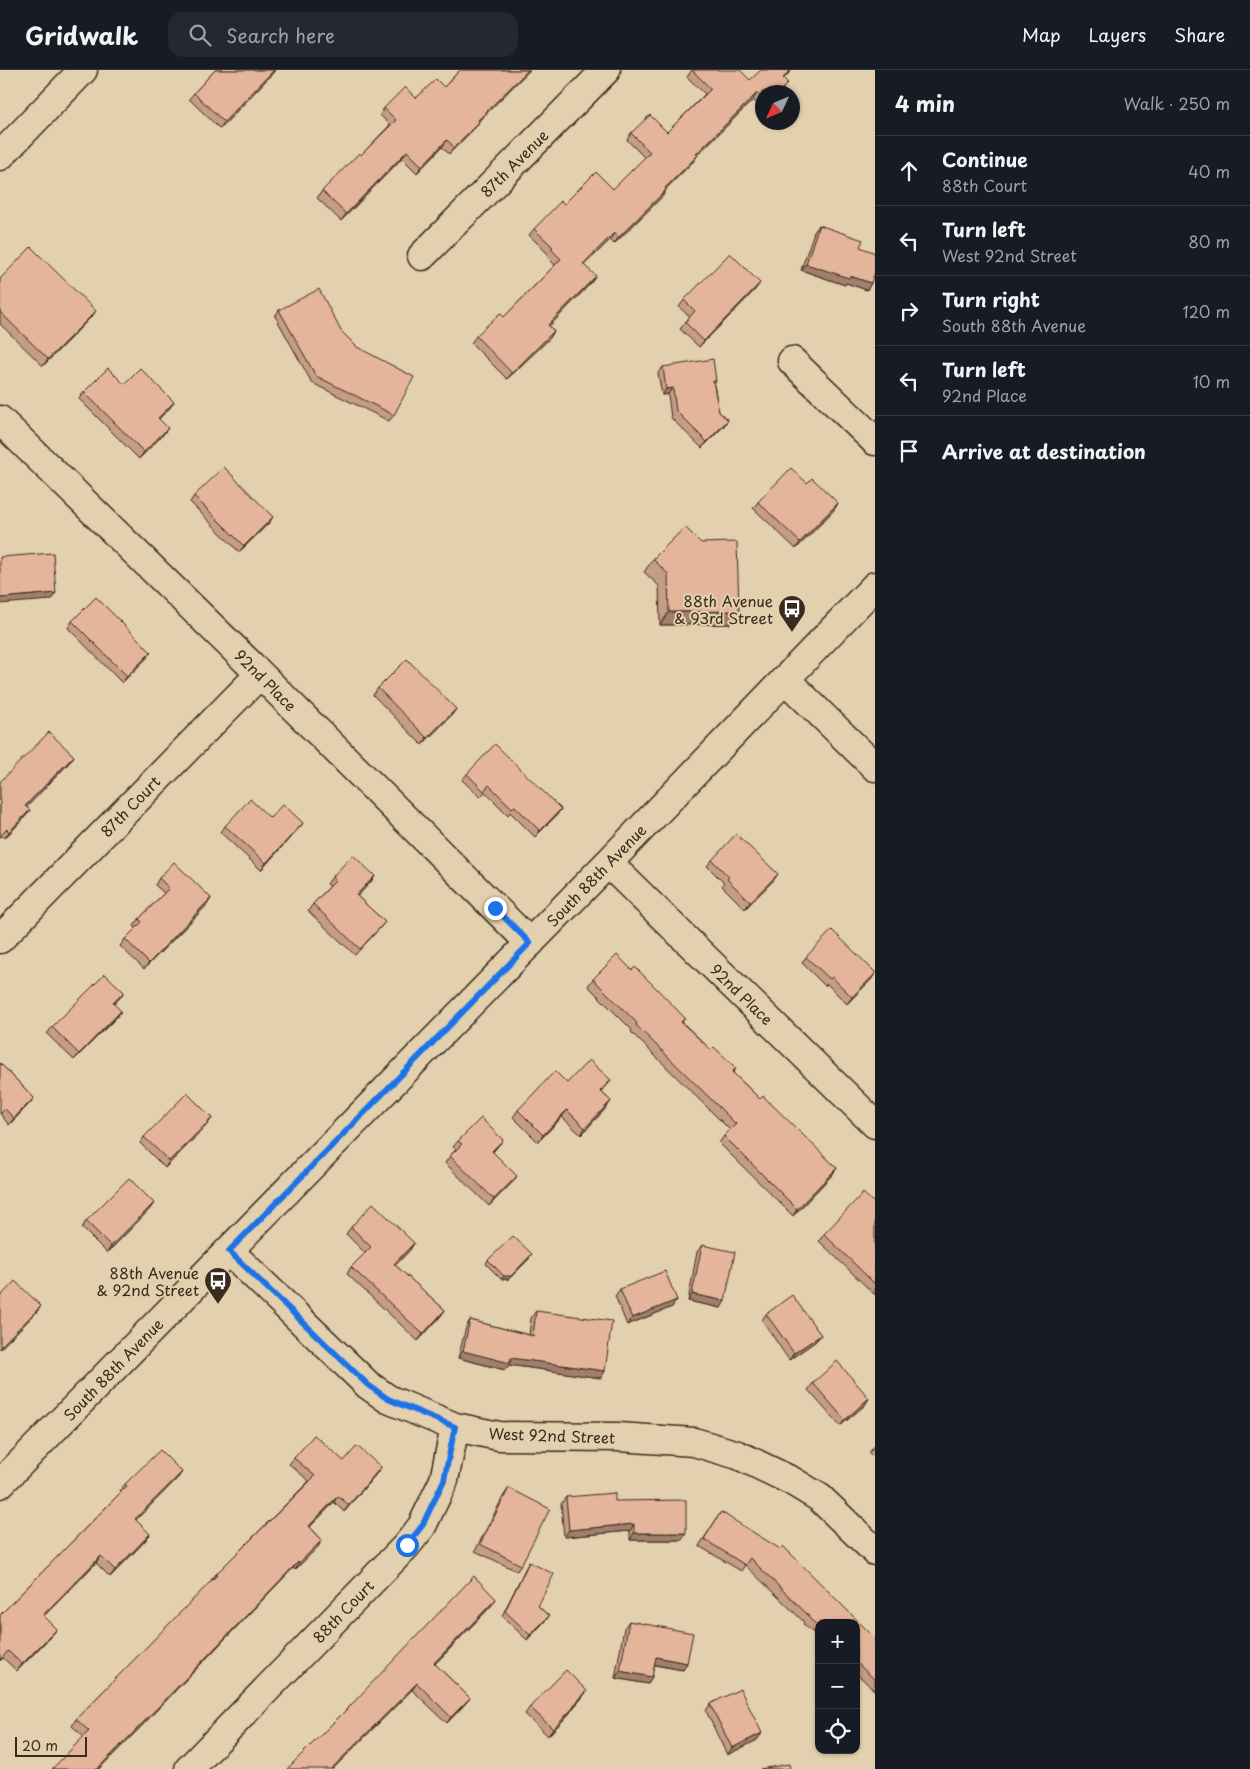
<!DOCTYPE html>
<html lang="en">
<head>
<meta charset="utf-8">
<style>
  :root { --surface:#171b24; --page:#242831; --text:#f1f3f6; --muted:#9ea1a6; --line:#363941 }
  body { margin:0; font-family:"Playpen Sans",sans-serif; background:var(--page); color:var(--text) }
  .controls { position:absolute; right:15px; bottom:15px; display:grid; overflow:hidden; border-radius:10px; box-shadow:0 1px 4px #0004 }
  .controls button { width:45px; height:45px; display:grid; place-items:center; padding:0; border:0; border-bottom:1px solid var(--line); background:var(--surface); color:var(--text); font:25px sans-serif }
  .compass { position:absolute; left:755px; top:15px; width:45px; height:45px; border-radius:50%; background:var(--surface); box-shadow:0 1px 4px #0004; rotate:226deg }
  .scale { position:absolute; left:15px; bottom:12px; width:72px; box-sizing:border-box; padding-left:5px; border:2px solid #3b2a1e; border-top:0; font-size:14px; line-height:18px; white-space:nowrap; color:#3b2a1e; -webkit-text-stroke:4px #e3d0ae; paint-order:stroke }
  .stop { position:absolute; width:15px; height:15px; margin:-11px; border:4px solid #1a73e8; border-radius:50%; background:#fff }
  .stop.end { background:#1a73e8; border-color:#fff; box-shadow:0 1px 5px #0008 }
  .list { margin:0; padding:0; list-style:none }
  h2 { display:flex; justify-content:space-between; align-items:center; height:65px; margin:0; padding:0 20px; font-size:21px }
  h2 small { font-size:16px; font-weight:400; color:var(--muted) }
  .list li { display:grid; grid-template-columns:32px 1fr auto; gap:15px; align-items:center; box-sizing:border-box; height:70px; padding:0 20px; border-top:1px solid var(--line) }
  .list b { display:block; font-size:19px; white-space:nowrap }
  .list p { margin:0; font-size:16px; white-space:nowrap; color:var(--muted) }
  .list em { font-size:16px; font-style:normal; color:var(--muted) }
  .icon { flex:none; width:28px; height:28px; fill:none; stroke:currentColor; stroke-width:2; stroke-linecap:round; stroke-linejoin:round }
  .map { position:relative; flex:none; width:875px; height:1699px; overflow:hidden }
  header { display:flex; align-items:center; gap:30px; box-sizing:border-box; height:70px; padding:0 25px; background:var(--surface); border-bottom:1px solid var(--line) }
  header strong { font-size:24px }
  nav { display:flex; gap:28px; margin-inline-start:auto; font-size:18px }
  .search { width:350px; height:45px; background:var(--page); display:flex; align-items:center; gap:12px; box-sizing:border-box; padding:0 18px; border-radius:15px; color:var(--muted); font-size:19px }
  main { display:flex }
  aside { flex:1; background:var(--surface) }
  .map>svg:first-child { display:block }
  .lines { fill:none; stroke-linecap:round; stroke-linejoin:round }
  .minor-casing { stroke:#3b2a1e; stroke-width:31 }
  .tertiary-casing { stroke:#3b2a1e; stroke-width:31 }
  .minor { stroke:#e3d0ae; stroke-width:28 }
  .tertiary { stroke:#e3d0ae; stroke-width:28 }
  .wall { fill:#c59c85; stroke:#3b2a1e }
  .shaded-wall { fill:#a07f6c; stroke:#3b2a1e }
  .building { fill:#e5b59b; stroke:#3b2a1e }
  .route { stroke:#1a73e8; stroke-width:6 }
  .labels { text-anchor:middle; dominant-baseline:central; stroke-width:4; stroke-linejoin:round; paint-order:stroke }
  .street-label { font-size:15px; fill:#3b2a1e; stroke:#e3d0ae }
  .poi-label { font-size:15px; fill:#3b2a1e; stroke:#e3d0ae; text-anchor:end }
</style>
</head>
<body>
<header>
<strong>Gridwalk</strong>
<div class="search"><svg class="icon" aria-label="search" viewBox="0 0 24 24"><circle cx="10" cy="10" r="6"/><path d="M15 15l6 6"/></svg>Search here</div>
<nav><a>Map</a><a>Layers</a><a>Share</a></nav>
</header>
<main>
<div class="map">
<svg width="875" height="1699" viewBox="0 0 875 1699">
  <rect width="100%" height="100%" fill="#e3d0ae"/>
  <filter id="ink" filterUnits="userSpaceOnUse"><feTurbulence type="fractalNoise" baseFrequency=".02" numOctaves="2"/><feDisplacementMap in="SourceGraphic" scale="10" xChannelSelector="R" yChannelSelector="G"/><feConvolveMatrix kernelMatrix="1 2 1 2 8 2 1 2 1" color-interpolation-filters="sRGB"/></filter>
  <g filter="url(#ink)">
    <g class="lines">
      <defs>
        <path id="minor" d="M0,86l83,-86
          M422,186l184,-186
          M792,291l83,80
          M0,350l260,254 270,269
          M785,609l90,88
          M608,793l267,261
          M0,869l260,-265
          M229,1181l139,134 20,14 67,28 44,9 119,1 76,5 44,13 54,26 28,17 55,53
          M189,1699l218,-224 15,-19 22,-46 11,-53"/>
        <path id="tertiary" d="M0,1414l608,-621 267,-277"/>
      </defs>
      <use href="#minor" class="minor-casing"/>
      <use href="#tertiary" class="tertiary-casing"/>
      <use href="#minor" class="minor"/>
      <use href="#tertiary" class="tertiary"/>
    </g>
    <path class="wall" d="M215,0h60l-55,59 -31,-30 5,-6z
      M460,0h70l-51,51 -4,7 -26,26 -7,-7 -25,26 -15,-15 -61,63 -24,-23 5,-7 39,-36 29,-30 -10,-10 4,-7 32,-10 28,-11z
      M692,0l58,10 34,-1 -1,11 -21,2v17l-9,-9 -56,55 -4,7 -27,27v1l-4,7 -48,47 -4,-4 -26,25 7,18 -42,43 5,5 -4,7 -43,41 -36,-36 5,-7 28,-19 51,-52 -9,-9 2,-2 -19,-19 5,-6 30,-25 49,-15 32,-31 -18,-18 4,-7 36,-1 38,-38 -18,-17z
      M819,155l41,22 11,36 -4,7 -21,-7 -1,2 -44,-15 13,-38z
      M0,209l96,32 -5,6 -48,49 -43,-42z
      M755,220l-56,57 -19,-18 10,-12 -11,-10 5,-7z
      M279,240l62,21 53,84 -5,6 -77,-38 -37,-67z
      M663,297l53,14 -2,3 5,28 9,8 -5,7 -21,21 -31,-30 -3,-24 -6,1 -4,-22z
      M124,314l50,18 -5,7 -10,10 4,16 -24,24 -60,-60 5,-7z
      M807,413l31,20 -4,7 -38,39 -43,-41 5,-6z
      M194,426l75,27 -30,29 -49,-50z
      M653,489l77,65 -70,1 -1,-39 -15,-14z
      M72,551l74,38 -24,24 -54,-55z
      M378,618l78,21 -5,7 -29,29 -49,-50z
      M74,686l-5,7 -43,44 4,3 -5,7 -20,21 -3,-2 -2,2v-56z
      M467,704l94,35 -5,7 -21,21 -25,-25 -2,3 -23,-23 -5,5 -18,-17z
      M270,748l33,5 -5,6 -37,41 -41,-38 5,-6z
      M712,790l61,21 -28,28 -23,-23 2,-3 -17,-17z
      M375,806l-5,7 -13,13 28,26 -5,6 -25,27 -47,-44 5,-7 17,-18 -3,-2 5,-7z
      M159,808l52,20 -4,7 -63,64 -24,-23 5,-7 11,-11 -2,-2 5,-7 25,-26 -9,-8z
      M806,887l65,23 -24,24 -20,-20 -2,2 -23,-23z
      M632,900l53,48 -3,4 29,28 25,18 -3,5 27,26 77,69 -5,7 -39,41 -74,-73 5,-7 6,-6 -99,-98 1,-2 -44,-44 5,-7z
      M119,929l-5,5 7,7 -5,7 -42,42 -27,-26 5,-7z
      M0,993l34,35 -5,6 -20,21 -8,-10z
      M567,1013l39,4 -5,5 10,9 -5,7 -25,27 -19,-18 -24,25 -25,-25 5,-7z
      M212,1048l-5,7 -42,43 -25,-25 4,-6z
      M503,1070l-10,12 20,30 -24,24 -44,-43 5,-7 6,-7 -3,-2 5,-6z
      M154,1133l-5,7 -42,43 -25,-25 4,-7z
      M875,1134v91l-56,-54 5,-7z
      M351,1157l63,16 -4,7 -15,15 50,45 -5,7 -22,24 -71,-67 4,-7 14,-14 -19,-19z
      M702,1175l19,63 -33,-7 9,-49z
      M530,1188l-21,21h-8l-15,-15 2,-4z
      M620,1219l57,11 -5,7 -45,18 -12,-29z
      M536,1241l69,60 -4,7 -92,-13 -4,5 -47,-12 8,-31 4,-7 59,15 2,-17z
      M766,1244l55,21 -5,6 -27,19 -27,-40z
      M813,1313l56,15 -4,7 -25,21 -32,-36z
      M875,1375v14l-6,-6z
      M294,1388l50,3 37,6 -5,7 -32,38 -10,-10 -24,25 12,13 -4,7 -23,23 -2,-2 -162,169 -32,32h-47l32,-32 -12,-11 4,-7 136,-138 -1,-1 5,-6 93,-93 -20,-17z
      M182,1402l-5,7 -41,41 14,14 -5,7 -35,36 -14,-14 -52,53 13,13 -5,6 -35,36 -14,-13 -3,3v-46l121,-123 -1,-1 5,-7z
      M509,1418l12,77 -4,6 -42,-20 29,-56z
      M566,1427l49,4 71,32 -4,7h-52v-9l-66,6 -3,-33z
      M721,1442l154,126v53l-19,-18v-50h-37v15l-16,-14 1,-2 -59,-57 -4,6 -42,-25z
      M529,1492l9,44 11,10 -4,5 -18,19 -25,-24 24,-49z
      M492,1535l-57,59 35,34 -5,6 -18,19 -35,-33 -79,79z
      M629,1551l58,42 -4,7 -29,-5 -6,19 -33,-6 9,-50z
      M582,1628l-8,9 -5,7 -21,22 -23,-22 5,-7z
      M710,1634l52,29 -5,7 -30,15 -21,-44z"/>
    <path class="shaded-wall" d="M274,0h1l-2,3 -53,56 4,-7z
      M528,0h2l-57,57 5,-7z
      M791,0h1l-14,15 5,-7z
      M757,23l-4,7 -61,60 4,-6z
      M479,52l-4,6 -26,26 5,-7z
      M447,70l-5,7 -25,26 5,-7z
      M407,81l-5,7 -61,63 5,-7z
      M698,85l-5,7 -33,33 5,-7z
      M666,120l-4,7 -48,47 5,-7z
      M614,163l-4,7 -31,31 4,-7z
      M806,194l44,12 21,7 -4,7 -21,-7 -1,2 -44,-15z
      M596,206l-5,7 -47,49 4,-7z
      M760,213l-5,7 -56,57 5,-6z
      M96,241l-5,6 -48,49 5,-7z
      M554,261l-4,7 -43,41 5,-6z
      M673,318l-5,6 -6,1 4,-6z
      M174,332l-5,7 -16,16 5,-7z
      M728,350l-5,7 -21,21 5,-6z
      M168,358l-5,7 -24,24 5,-7z
      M838,433l-4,7 -38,39 4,-7z
      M273,447l-4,6 -30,29 5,-6z
      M56,523l-5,7 -51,4v-6z
      M739,541l-9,13 -70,1 9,-13z
      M151,582l-5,7 -24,24 5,-7z
      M456,639l-5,7 -29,29 5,-7z
      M74,686l-5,7 -48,50 4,-7z
      M561,739l-5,7 -21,21 5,-6z
      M30,740l-5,7 -20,21 4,-6z
      M303,753l-5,6 -37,41 5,-7z
      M778,804l-5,7 -28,28 5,-7z
      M375,806l-5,7 -18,19 4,-7z
      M211,828l-4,7 -63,64 5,-6z
      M875,904l-4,6 -24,24 5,-7z
      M124,922l-5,7 -11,11 5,-7z
      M121,941l-5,7 -42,42 5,-6z
      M611,1010l-5,7 -10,11 4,-7z
      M34,1028l-5,6 -20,21 5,-7z
      M611,1031l-5,7 -25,27 4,-7z
      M567,1040l-5,7 -24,25 5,-7z
      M212,1048l-5,7 -42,43 4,-7z
      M503,1070l-5,6 -11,11 5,-6z
      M837,1098l-5,7 -39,41 4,-7z
      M517,1106l-4,6 -24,24 5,-7z
      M154,1133l-5,7 -42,43 4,-7z
      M414,1173l-4,7 -20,21 4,-7z
      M532,1184l-23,25h-8l3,-3z
      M692,1224l33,7 -4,7 -33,-7z
      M677,1230l-5,7 -45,18 5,-7z
      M41,1236l-5,7 -36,36v-2z
      M445,1240l-5,7 -22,24 5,-7z
      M821,1265l-5,6 -27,19 5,-7z
      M463,1281l142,20 -4,7 -92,-13 -4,5 -47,-12z
      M869,1328l-4,7 -25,21 5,-6z
      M381,1397l-5,7 -32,38 5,-7z
      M182,1402l-5,7 -47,47 5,-7z
      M338,1426l-4,6 -30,31 5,-7z
      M634,1454l-4,7 -66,6 5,-7z
      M634,1463h52l-4,7h-52z
      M150,1464l-5,7 -35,36 5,-7z
      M322,1470l-4,7 -23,23 4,-7z
      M101,1486l-5,7 -58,59 5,-7z
      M298,1492l-5,6 -162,169 -32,32h-2z
      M496,1529l-4,6 -63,65 5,-7z
      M549,1546l-4,5 -18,19 3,-5z
      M57,1559l-5,6 -35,36 5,-7z
      M656,1587l31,6 -4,7 -32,-6z
      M620,1601l32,6 -4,7 -33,-6z
      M417,1613l-5,7 -79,79h-2z
      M587,1621l-5,7 -14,15 5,-7z
      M470,1628l-5,6 -18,19 4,-6z
      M574,1637l-5,7 -21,22 5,-7z
      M762,1663l-5,7 -30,15 5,-7z"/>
    <path class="building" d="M215,0h59l-50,52 -30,-29z
      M460,0h68l-50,50 1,2 -25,25 -7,-7 -25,26 -15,-15 -61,63 -24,-23 37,-38 2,2 35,-35 -12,-12 21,-21 11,11 20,-19 8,8z
      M692,0h48l10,10 11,-10h30l-8,8 5,5 -9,9h-17v6l-5,-5 -61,61 2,1 -33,33 1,2 -47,47 -5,-4 -31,31 13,12 -48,49 6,6 -42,42 -36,-37 24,-23 4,4 57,-58 -10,-10 2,-2 -19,-18 27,-28 3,3 32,-32 17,17 37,-37 -19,-19 19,-18 17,17 44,-43z
      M819,155l44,15 -3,7 15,6v19l-4,11 -21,-7 -1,2 -43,-14z
      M31,177l65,64 -48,48 -48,-47v-33z
      M730,183l30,30 -56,58 -19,-19 10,-11 -11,-11z
      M319,219l22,42 16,16 57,30 -20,38 -78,-39 -37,-66z
      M713,289l3,22h-3l6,31 9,8 -21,22 -31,-31 -3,-23 -7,1 -3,-22z
      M108,298l16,16 16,-16 34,34 -16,16 10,10 -24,24 -60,-60z
      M224,397l49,50 -29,29 -50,-50z
      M791,398l16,15 5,-5 26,25 -38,39 -42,-40z
      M685,457l16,16 36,-1 2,69 -70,1 -1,-38 -15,-15z
      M53,483l3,40 -56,5v-41z
      M96,527l55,55 -24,24 -55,-55z
      M407,589l49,50 -29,29 -49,-50z
      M49,662l25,24 -49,50 5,4 -21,22 -2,-3 -7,7v-54z
      M495,674l66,65 -21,22 -25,-25 -3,2 -23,-23 -5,6 -17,-17z
      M250,729l20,19 13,-14 20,19 -37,40 -41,-37z
      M736,764l42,40 -28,28 -23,-23 2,-2 -17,-17z
      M353,785l22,21 -19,19 29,27 -25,27 -47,-45 22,-23 -3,-4z
      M174,792l37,36 -62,65 -24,-24 17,-17 -3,-3 30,-31 -10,-10z
      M832,860l43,42v2l-23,23 -20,-20 -2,2 -24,-22z
      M617,885l15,15 3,-3 22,22 28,29 -4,4 30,28 3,-3 22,21 -4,4 28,27 3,-3 74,72 -40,41 -73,-73 12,-12 -100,-99 1,-2 -44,-44z
      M105,904l19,18 -11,11 8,8 -42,43 -27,-27z
      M589,990l22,20 -11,11 11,10 -26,27 -18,-18 -24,25 -25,-25 37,-39 12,12z
      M0,993l34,35 -20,20 -9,-9 -5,5z
      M187,1023l25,25 -43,43 -25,-24z
      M481,1048l22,22 -11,11 25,25 -23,23 -44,-43 12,-12 -4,-3z
      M129,1108l25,25 -43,43 -25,-25z
      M863,1123l12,11v80l-51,-50z
      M373,1133l41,40 -20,21 51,46 -22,24 -72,-67 20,-20 -20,-20z
      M513,1166l19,18 -21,22h-7l-16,-16z
      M702,1175l33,7 -10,49 -33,-7z
      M665,1201l12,29 -45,18 -12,-29z
      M15,1211l26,25 -41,41v-50z
      M792,1225l29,40 -27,18 -28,-39z
      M536,1241l76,10 -7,50 -94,-13 -1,5 -47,-12 7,-31 63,16z
      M837,1291l32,37 -24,22 -32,-37z
      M314,1365l30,26 13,-15 24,21 -32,38 -11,-9 -29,30 13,14 -23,23 -1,-1 -163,169 -38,38h-45l37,-38 -13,-12 141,-144 -1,-1 99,-98 -21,-18z
      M160,1380l22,22 -47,47 15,15 -35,36 -14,-14 -58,59 14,14 -35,35 -14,-13 -8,9v-45l127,-129 -2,-2z
      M509,1418l41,21 -29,56 -41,-21z
      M615,1423v8l71,-1v33h-52v-9l-65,6 -3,-33z
      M721,1442l59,37 3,-3 92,92v42l-19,-18v-39h-37v4l-11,-10 1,-1 -59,-58 -5,7 -41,-26z
      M529,1492l25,12 -16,32 11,10 -19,19 -25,-24z
      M474,1506l22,23 -62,64 36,35 -19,19 -34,-34 -86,86h-44l62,-62z
      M629,1551l64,12 -6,30 -31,-6 -4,20 -32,-6z
      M566,1600l21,21 -14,15 1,1 -21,22 -23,-22z
      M740,1619l22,44 -30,15 -22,-44z
      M789,1694l1,5h-30z"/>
  </g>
  <g class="lines" filter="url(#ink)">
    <path class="route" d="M407,1475l15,-19 22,-46 11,-53 -67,-28 -20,-14 -139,-134 301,-308 -35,-35"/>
  </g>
  <defs>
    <symbol id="bus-pin" viewBox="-11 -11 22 30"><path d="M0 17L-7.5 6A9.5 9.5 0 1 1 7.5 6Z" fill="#3b2a1e" stroke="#e3d0ae"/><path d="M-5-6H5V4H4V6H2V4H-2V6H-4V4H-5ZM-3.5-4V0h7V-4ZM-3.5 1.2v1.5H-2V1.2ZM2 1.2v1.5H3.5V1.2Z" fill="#fff"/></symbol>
  </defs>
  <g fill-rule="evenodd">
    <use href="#bus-pin" x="776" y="523" width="32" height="43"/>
    <use href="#bus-pin" x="202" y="1195" width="32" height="43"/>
  </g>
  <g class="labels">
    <g class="street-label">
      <text transform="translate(514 93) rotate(-45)">87th Avenue</text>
      <text transform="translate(266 610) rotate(45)">92nd Place</text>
      <text transform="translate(130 736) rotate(-46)">87th Court</text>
      <text transform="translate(596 805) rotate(-46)">South 88th Avenue</text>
      <text transform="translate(742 924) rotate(44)">92nd Place</text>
      <text transform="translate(113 1299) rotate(-46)">South 88th Avenue</text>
      <text transform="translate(552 1365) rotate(2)">West 92nd Street</text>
      <text transform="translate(343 1541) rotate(-46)">88th Court</text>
    </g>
    <g class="poi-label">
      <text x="773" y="530">88th Avenue<tspan x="773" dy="17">&amp; 93rd Street</tspan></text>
      <text x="199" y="1202">88th Avenue<tspan x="199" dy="17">&amp; 92nd Street</tspan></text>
    </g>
  </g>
</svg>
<div class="controls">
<button>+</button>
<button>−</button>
<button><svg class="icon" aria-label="locate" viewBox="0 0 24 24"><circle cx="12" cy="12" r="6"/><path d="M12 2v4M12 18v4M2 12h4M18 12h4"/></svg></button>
</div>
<svg class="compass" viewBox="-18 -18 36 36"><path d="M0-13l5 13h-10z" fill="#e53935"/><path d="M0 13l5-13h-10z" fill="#9ea1a6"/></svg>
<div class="scale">20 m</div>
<div class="stop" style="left:407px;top:1475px"></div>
<div class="stop end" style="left:495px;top:838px"></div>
</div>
<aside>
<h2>4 min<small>Walk · 250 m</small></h2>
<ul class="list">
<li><svg class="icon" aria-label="ahead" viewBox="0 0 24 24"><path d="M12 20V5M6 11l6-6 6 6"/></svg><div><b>Continue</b><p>88th Court</p></div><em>40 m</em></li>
<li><svg class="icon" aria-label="left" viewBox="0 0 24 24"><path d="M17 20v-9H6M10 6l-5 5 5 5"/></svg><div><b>Turn left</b><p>West 92nd Street</p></div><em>80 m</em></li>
<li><svg class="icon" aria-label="right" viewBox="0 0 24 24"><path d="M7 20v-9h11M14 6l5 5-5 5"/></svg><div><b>Turn right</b><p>South 88th Avenue</p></div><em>120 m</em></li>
<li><svg class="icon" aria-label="left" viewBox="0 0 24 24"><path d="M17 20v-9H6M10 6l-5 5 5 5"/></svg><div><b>Turn left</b><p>92nd Place</p></div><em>10 m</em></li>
<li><svg class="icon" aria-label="arrive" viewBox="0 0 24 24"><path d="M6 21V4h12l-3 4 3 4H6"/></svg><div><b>Arrive at destination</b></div></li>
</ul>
</aside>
</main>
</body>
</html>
